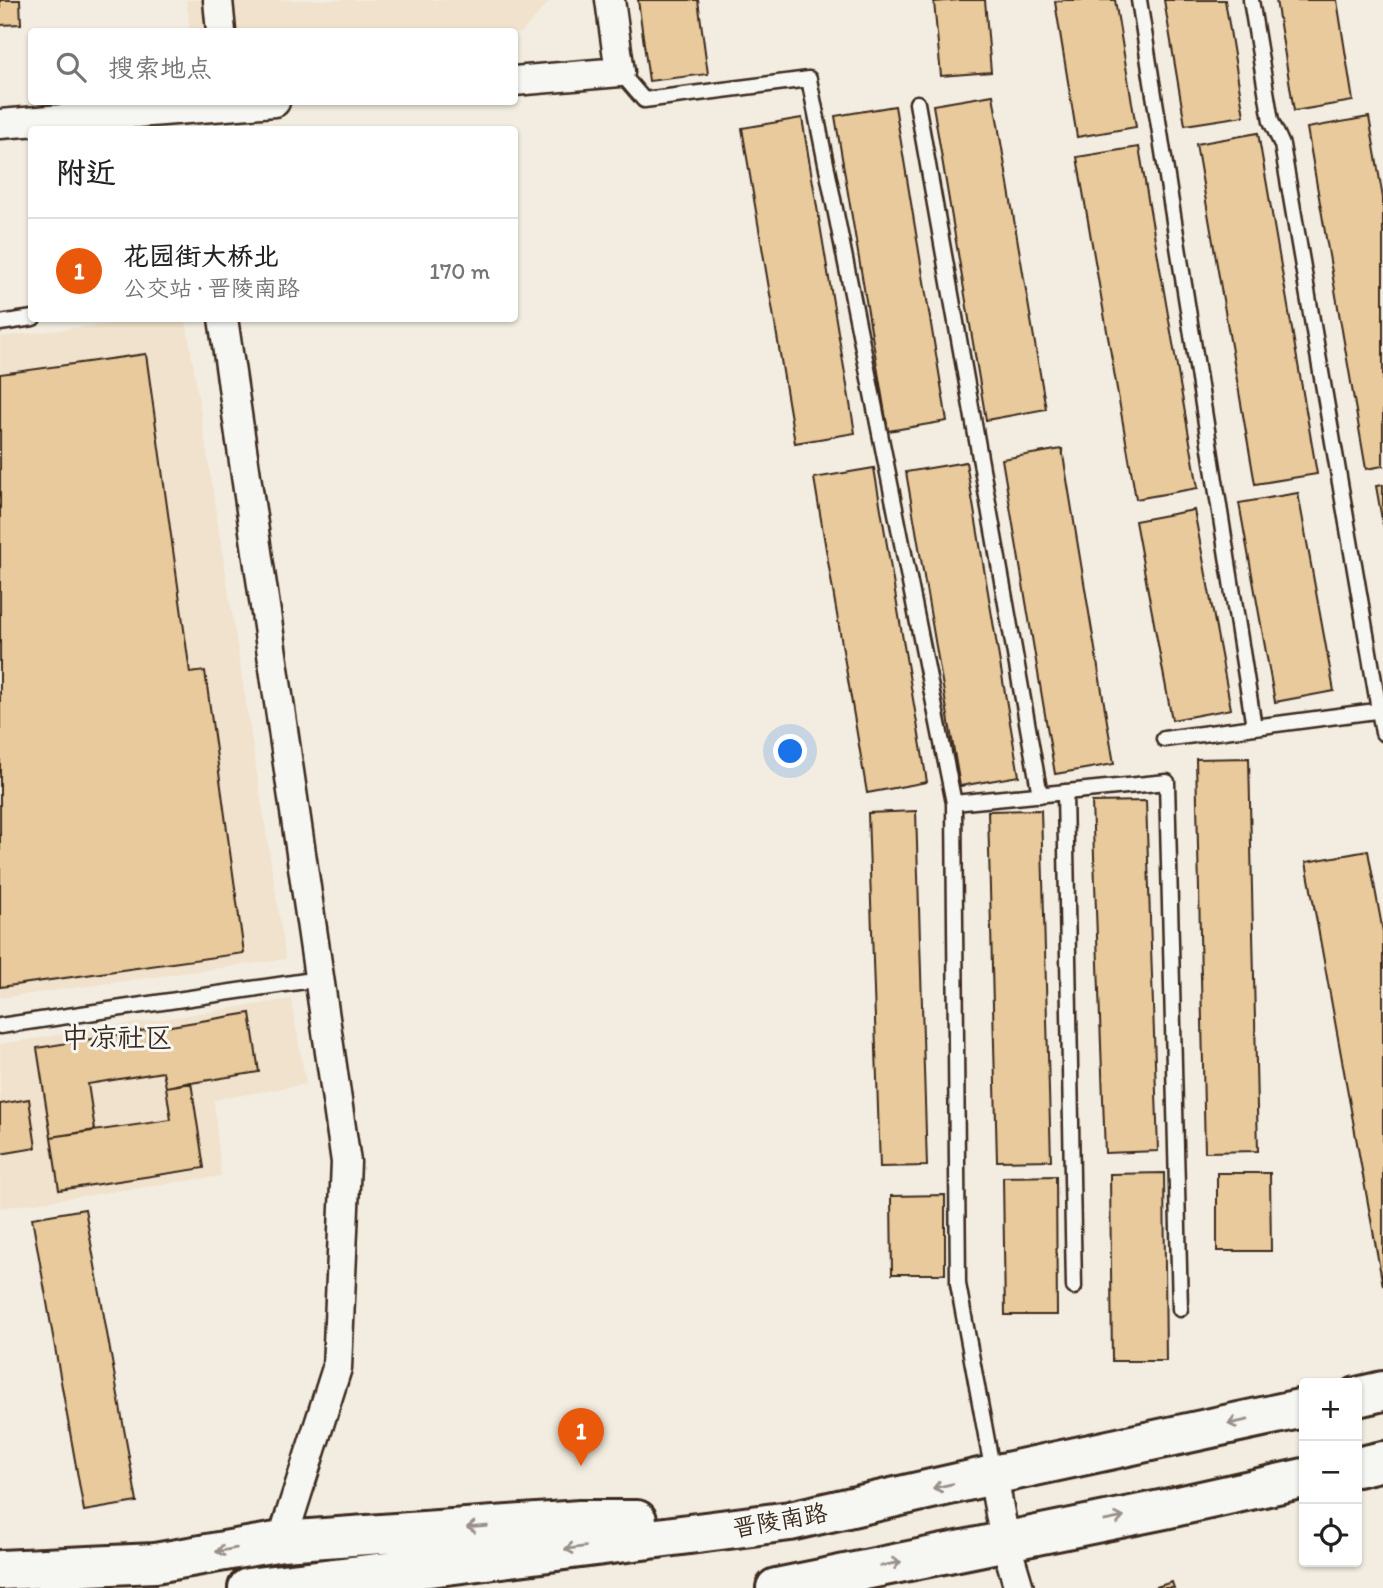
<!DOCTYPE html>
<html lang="zh">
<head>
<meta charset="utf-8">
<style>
  :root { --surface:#fff; --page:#f2f2f2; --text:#222; --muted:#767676; --line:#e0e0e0; --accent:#ea580c }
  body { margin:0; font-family:Itim,"LXGW WenKai TC",sans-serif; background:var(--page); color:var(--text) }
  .controls { position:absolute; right:21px; bottom:21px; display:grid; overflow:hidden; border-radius:7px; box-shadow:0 2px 5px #0004 }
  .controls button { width:63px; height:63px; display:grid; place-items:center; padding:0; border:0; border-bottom:2px solid var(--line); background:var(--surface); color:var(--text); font:35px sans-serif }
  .you { position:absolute; left:791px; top:752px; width:24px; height:24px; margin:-18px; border:5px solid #fff; border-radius:50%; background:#1a73e8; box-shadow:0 0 0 10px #1a73e833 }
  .badge { display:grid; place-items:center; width:46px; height:46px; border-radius:50%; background:var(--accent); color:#fff; font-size:23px; font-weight:700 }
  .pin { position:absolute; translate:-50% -58px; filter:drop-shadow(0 2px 4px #0008) }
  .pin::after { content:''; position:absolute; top:37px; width:24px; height:21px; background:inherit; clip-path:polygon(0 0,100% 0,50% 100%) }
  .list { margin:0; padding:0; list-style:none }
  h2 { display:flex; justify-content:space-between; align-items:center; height:91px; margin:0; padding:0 28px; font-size:30px }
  h2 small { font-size:23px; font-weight:400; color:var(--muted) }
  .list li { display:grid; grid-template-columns:46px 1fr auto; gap:21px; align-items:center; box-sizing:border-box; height:105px; padding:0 28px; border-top:2px solid var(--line) }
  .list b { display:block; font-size:26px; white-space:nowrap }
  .list p { margin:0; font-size:23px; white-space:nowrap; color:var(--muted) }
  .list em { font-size:23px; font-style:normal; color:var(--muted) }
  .icon { flex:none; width:38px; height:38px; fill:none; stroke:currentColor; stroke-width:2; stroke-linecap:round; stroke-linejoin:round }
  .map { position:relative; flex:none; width:1383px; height:1588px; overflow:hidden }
  .search { position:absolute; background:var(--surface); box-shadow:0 2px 5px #0004; left:28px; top:28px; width:490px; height:77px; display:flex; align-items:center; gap:18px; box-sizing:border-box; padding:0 24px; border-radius:7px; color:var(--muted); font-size:26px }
  .panel { position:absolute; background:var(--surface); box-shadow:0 2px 5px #0004; left:28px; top:126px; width:490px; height:196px; border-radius:7px }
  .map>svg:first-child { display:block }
  .built { fill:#f0e2cc }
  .building { fill:#e9ca9c; stroke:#3b2a1e; stroke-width:2 }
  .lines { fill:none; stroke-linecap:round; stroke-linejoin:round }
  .lane-casing { stroke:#3b2a1e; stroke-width:19 }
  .street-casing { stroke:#3b2a1e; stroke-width:33 }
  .secondary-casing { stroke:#3b2a1e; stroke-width:44 }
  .lane { stroke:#f6f6f2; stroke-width:14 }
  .street { stroke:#f6f6f2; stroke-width:28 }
  .secondary { stroke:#f6f6f2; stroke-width:38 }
  .oneway { stroke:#989088 }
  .labels { text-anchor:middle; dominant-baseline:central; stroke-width:6; stroke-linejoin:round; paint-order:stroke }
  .street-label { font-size:24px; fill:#3b2a1e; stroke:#f6f6f2 }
  .quarter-label { font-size:28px; fill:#3b2a1e; stroke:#f6f6f2 }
</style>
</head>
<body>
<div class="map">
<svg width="1383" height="1588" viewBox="0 0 1383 1588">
  <rect width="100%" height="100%" fill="#f3ede1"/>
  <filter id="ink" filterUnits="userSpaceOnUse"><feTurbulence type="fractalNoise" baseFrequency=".0143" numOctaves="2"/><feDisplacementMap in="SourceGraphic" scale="14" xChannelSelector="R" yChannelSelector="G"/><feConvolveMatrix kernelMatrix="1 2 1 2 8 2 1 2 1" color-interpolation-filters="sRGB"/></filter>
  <g filter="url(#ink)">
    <path class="built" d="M186,0h363v2l-28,31h-6l-1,-1 -324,-1z
      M150,319h36l100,640 -286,39v-661z
      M291,999l15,85 -92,16 7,76 -221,32v-164z"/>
    <path class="building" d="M0,0h20l1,24 -21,1z
      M638,0h60l10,74 -59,7z
      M959,0h26l6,72 -50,4 -7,-74z
      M1064,0h51l21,127 -59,10 -22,-135z
      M1164,0h61l19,116 -59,9z
      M1276,0h61l16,101 -59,10z
      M993,95l53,314 -60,11 -53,-315z
      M895,106l52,315 -59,10 -53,-315z
      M1369,117l14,81v268l-17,3 -59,-341z
      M802,118l53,315 -60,10 -53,-315z
      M1258,133l59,341 -62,10 -59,-340z
      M1139,147l59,341 -62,11 -59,-342z
      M146,354l44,319 15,-2 39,282 -244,34v-613z
      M1062,449l52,315 -59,10 -53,-315z
      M966,462l53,314 -59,10 -54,-314z
      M874,468l53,314 -60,11 -53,-315z
      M1383,485v40l-7,-39z
      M1298,493l36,198 -59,11 -36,-199z
      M1194,510l37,199 -59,11 -37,-199z
      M1249,758l9,393 -53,1 -9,-393z
      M1146,801l12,350 -53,2 -13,-351z
      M1041,810l10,350 -54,1 -9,-350z
      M916,811l11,355 -47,1 -12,-354z
      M1368,851l15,81v354l-77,-424z
      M250,1013l9,59 -93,15 -3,-15 -75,12 7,46 -44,7 -14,-89z
      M191,1082l13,86 -145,22 -8,-53 120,-17 -5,-33z
      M29,1099l7,49 -36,6v-50z
      M1164,1173l2,188h-54l-2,-187z
      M1217,1173h53l1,78h-54z
      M1056,1176l1,139h-52l-2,-138z
      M945,1195v79h-53l-1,-78z
      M85,1209l52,293 -53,9 -52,-293z
      M1172,1582l2,6h-21z"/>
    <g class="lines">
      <defs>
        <path id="lane" d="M1139,0l115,727
          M1251,0l20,121 11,24 101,588
          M620,72l24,28 165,-21 145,724 4,481 35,189
          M917,103l123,692
          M0,323l33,-5
          M1164,739l219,-29
          M1065,792l9,495
          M954,803l213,-21 13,527
          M0,1026l319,-47"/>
        <path id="street" d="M218,0l3,32
          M514,81l106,-9 -10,-72
          M0,124l275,-22
          M223,318l123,844 -9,206 -55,173
          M993,1475l12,66 14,47"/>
        <path id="secondary" d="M1357,1397l26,-6
          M1357,1467l26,-6
          M0,1570l155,-7 127,-22 298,-21h57
          M248,1588l199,-23 343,-44 203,-46 311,-67
          M776,1588l389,-79 139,-31"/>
      </defs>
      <use href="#lane" class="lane-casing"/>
      <use href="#street" class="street-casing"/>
      <use href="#secondary" class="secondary-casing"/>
      <use href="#lane" class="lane"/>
      <use href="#street" class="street"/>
      <use href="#secondary" class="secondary"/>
    </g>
    <defs><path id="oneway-shaft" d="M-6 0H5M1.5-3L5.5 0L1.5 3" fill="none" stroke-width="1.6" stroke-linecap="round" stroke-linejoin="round" transform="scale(1.75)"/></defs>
    <g class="oneway">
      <use href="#oneway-shaft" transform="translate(1238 1422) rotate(168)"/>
      <use href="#oneway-shaft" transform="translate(943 1486) rotate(167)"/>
      <use href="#oneway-shaft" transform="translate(1114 1519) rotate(-11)"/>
      <use href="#oneway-shaft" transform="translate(477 1527) rotate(176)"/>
      <use href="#oneway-shaft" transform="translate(575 1548) rotate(173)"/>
      <use href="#oneway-shaft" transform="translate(226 1550) rotate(170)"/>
      <use href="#oneway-shaft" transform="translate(891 1564) rotate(-12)"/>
    </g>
  </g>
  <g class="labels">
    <g class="street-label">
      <text transform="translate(780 1520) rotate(-10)">晋陵南路</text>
    </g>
    <g class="quarter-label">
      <text x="117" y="1037">中凉社区</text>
    </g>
  </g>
</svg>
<div class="controls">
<button>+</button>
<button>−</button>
<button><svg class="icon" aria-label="locate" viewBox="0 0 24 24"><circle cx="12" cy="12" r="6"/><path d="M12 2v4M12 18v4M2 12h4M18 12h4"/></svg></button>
</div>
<div class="you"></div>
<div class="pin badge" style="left:581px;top:1466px">1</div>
<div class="search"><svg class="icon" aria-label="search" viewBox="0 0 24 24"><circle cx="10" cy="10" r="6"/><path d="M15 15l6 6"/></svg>搜索地点</div>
<section class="panel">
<h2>附近<small></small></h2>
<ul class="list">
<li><span class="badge">1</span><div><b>花园街大桥北</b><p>公交站 · 晋陵南路</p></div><em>170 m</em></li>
</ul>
</section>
</div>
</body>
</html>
